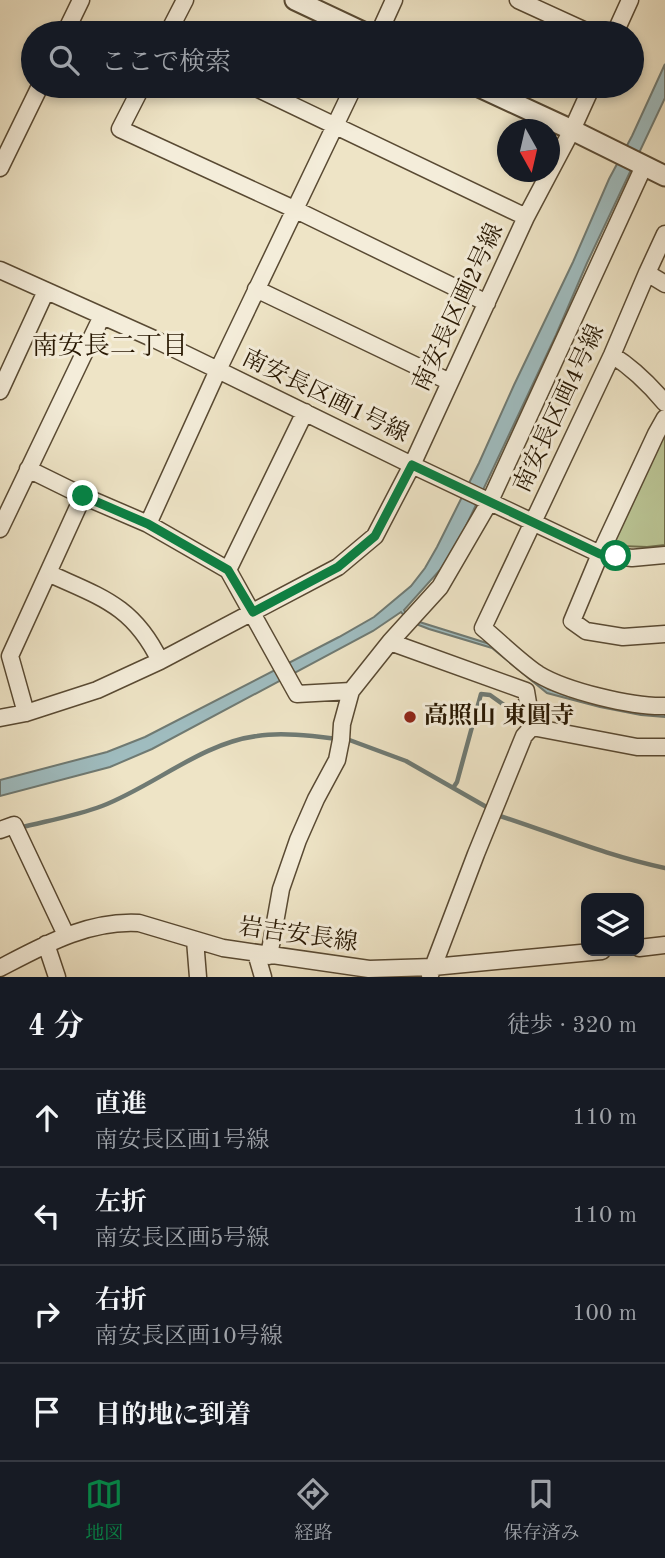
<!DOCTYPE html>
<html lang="ja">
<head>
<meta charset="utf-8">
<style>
  :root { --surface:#171b24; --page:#242831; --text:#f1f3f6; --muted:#9ea1a6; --line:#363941; --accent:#0b8043 }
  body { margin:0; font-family:"Old Standard TT","Noto Serif JP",serif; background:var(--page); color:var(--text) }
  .controls { position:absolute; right:21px; bottom:21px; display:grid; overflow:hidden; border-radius:14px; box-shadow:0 4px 10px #0003 }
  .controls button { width:63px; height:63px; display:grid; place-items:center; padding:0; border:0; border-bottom:2px solid var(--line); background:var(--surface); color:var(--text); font:35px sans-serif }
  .compass { position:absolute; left:497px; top:119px; width:63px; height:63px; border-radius:50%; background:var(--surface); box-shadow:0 4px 10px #0003; rotate:172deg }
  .stop { position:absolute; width:21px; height:21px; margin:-16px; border:5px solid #0b8043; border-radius:50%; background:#fff }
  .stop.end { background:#0b8043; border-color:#fff; box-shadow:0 2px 7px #0008 }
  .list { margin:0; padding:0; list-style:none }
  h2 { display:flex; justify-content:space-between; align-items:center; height:91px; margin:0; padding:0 28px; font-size:30px }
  h2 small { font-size:23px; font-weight:400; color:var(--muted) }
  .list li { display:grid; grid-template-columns:46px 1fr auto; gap:21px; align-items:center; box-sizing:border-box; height:98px; padding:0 28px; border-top:2px solid var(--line) }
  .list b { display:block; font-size:26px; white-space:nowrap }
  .list p { margin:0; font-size:23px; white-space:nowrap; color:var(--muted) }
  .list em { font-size:23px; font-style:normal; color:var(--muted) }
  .icon { flex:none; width:38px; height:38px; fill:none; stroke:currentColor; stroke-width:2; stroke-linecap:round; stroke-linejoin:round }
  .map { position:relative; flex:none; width:665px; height:977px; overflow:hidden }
  .search { position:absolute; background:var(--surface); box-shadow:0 4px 10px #0003; left:21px; right:21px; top:21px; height:77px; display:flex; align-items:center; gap:18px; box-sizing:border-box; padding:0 24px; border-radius:38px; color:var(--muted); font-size:26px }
  .sheet { height:483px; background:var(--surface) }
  nav { display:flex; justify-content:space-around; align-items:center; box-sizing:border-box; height:98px; border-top:2px solid var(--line); background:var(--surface); font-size:19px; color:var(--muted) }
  nav a { display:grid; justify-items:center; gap:4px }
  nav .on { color:var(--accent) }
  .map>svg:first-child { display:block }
  .green { fill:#bac494; stroke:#706e4b; stroke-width:2 }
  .water { fill:#9fbcbf; stroke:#6f7a73; stroke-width:2 }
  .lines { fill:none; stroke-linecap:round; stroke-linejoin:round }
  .stream { stroke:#6f7a73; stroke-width:4.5 }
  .minor-casing { stroke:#594a33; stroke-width:19 }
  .tertiary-casing { stroke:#594a33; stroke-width:23 }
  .minor { stroke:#f4edda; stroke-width:16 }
  .tertiary { stroke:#f4edda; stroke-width:19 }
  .route { stroke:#0b8043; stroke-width:9 }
  .poi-dot { fill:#8f2418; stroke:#f4edda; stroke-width:2.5 }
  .labels { text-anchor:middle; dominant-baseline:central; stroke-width:6; stroke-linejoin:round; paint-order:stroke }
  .street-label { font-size:24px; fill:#271702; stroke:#f4edda }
  .poi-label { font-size:24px; font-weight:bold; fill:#271702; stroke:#f4edda; text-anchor:start }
  .neighbourhood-label { font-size:26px; fill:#271702; stroke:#f4edda }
</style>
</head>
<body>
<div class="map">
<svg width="665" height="977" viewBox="0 0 665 977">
  <rect width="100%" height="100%" fill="#eee4c6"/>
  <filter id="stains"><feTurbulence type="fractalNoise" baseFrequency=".00286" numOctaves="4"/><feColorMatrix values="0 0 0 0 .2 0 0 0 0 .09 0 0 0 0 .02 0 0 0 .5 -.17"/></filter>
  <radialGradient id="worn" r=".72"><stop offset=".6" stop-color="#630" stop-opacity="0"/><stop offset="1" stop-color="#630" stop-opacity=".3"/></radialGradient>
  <path class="green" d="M665,428v117l-18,2 -27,-1 -7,-8z"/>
  <path class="water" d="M665,64v34l-78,165 -31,72 -98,208 -18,27 -36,40 3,5 -2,2 -4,-5 -28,19 -221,118 -42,18 -110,29v-16l107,-28 38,-15 194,-100 35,-20 37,-31 14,-18 12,-21 42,-84 35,-78 59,-123 36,-83 23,-43z
    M413,620l80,25 55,44 53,14 64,11v3l-24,-2 -41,-8 -53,-14 -55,-45 -63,-19 -18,-7z"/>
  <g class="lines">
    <path class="stream" d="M344,738l62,23 84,48
      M453,788l4,-6 24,-88 9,1 35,25
      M497,815c56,18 110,41 168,53
      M19,828c27,-7 57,-12 83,-22 52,-20 100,-63 155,-70 25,-4 56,0 81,3"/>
    <defs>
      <path id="minor" d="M518,0l72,33
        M65,33l16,-33
        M168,33l17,-33
        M379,33l15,-33
        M615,33l15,-33
        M142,86l-22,43 174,80 193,94
        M354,86l-136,284 194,95 188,89 32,4 33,-3
        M0,168l40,-82
        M526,217l46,-87 20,-44
        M0,270l154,69 64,31 -70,154
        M647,273l18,-39
        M665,284l-18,-11 -35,82 -129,273c17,14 37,34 55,46 28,17 94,33 127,32
        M256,289l194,93
        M612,355c21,13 37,29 53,48
        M0,391l46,-100
        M665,418l-9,16 -56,120 -28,67 14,10 37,6 42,-3
        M28,469l55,27 65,28 80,46 69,124 54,-3
        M0,529l102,-213
        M228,570l77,-158
        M48,573c52,24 85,32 112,88
        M390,642l50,-55 50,-86 154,-335
        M26,713l-16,-57 73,-160
        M0,718l26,-5 71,-23 63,-29 178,-94 37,-31 37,-71 114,-248 -274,-131
        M0,830l14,-5 52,110
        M195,940l3,37
        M46,944l11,33
        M639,948l26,-3
        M256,953l7,24
        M269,956l12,-67 17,-49 18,-41 21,-39 4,-20 1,-16 9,-33 39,-49 136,49 6,36
        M0,968c44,-23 88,-48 139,-45l84,25 146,21 64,-2 169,-16
        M430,975l46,-121 48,-118 8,-9 105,20h28"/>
      <path id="tertiary" d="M295,0l70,33
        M477,86l95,44 93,46"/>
    </defs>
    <use href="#minor" class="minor-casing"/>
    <use href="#tertiary" class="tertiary-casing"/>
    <use href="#minor" class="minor"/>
    <use href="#tertiary" class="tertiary"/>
  </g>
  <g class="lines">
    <path class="route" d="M83,496l65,28 80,46 25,42 85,-45 37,-31 37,-71 188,89 16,2"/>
  </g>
  <circle class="poi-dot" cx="410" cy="717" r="7"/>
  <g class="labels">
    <g class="street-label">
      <text transform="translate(459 308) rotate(-65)">南安長区画2号線</text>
      <text transform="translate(325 397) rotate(26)">南安長区画1号線</text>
      <text transform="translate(560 409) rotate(-65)">南安長区画4号線</text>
      <text transform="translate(298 936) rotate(8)">岩吉安長線</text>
    </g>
    <g class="poi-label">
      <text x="424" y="717">高照山 東圓寺</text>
    </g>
    <g class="neighbourhood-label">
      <text x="110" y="347">南安長二丁目</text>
    </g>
  </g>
  <rect width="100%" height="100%" filter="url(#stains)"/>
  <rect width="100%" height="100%" fill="url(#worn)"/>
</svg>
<div class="controls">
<button><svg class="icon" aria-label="layers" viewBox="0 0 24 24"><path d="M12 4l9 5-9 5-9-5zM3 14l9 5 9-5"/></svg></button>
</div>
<svg class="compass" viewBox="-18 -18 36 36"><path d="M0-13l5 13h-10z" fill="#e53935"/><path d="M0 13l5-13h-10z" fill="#9ea1a6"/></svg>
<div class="stop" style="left:616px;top:556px"></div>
<div class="stop end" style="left:83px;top:496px"></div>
<div class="search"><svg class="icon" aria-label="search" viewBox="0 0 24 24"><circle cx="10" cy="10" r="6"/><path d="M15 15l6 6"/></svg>ここで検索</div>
</div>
<section class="sheet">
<h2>4 分<small>徒歩 · 320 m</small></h2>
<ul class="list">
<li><svg class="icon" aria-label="ahead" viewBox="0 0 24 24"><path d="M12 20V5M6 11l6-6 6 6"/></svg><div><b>直進</b><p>南安長区画1号線</p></div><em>110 m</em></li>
<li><svg class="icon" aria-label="left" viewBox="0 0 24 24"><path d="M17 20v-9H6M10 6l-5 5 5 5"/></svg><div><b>左折</b><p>南安長区画5号線</p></div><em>110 m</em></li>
<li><svg class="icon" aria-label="right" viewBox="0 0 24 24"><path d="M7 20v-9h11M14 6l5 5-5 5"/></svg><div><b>右折</b><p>南安長区画10号線</p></div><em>100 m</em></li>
<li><svg class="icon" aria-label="arrive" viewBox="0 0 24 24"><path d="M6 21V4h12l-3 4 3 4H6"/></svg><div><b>目的地に到着</b></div></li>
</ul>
</section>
<nav>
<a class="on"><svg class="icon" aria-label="map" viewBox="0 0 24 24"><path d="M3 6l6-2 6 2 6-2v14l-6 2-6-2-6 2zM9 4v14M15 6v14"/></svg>地図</a>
<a><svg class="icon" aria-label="directions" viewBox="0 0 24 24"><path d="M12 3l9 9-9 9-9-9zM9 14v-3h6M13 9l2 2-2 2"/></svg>経路</a>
<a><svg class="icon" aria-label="saved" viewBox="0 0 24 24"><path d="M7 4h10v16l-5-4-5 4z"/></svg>保存済み</a>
</nav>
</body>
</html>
